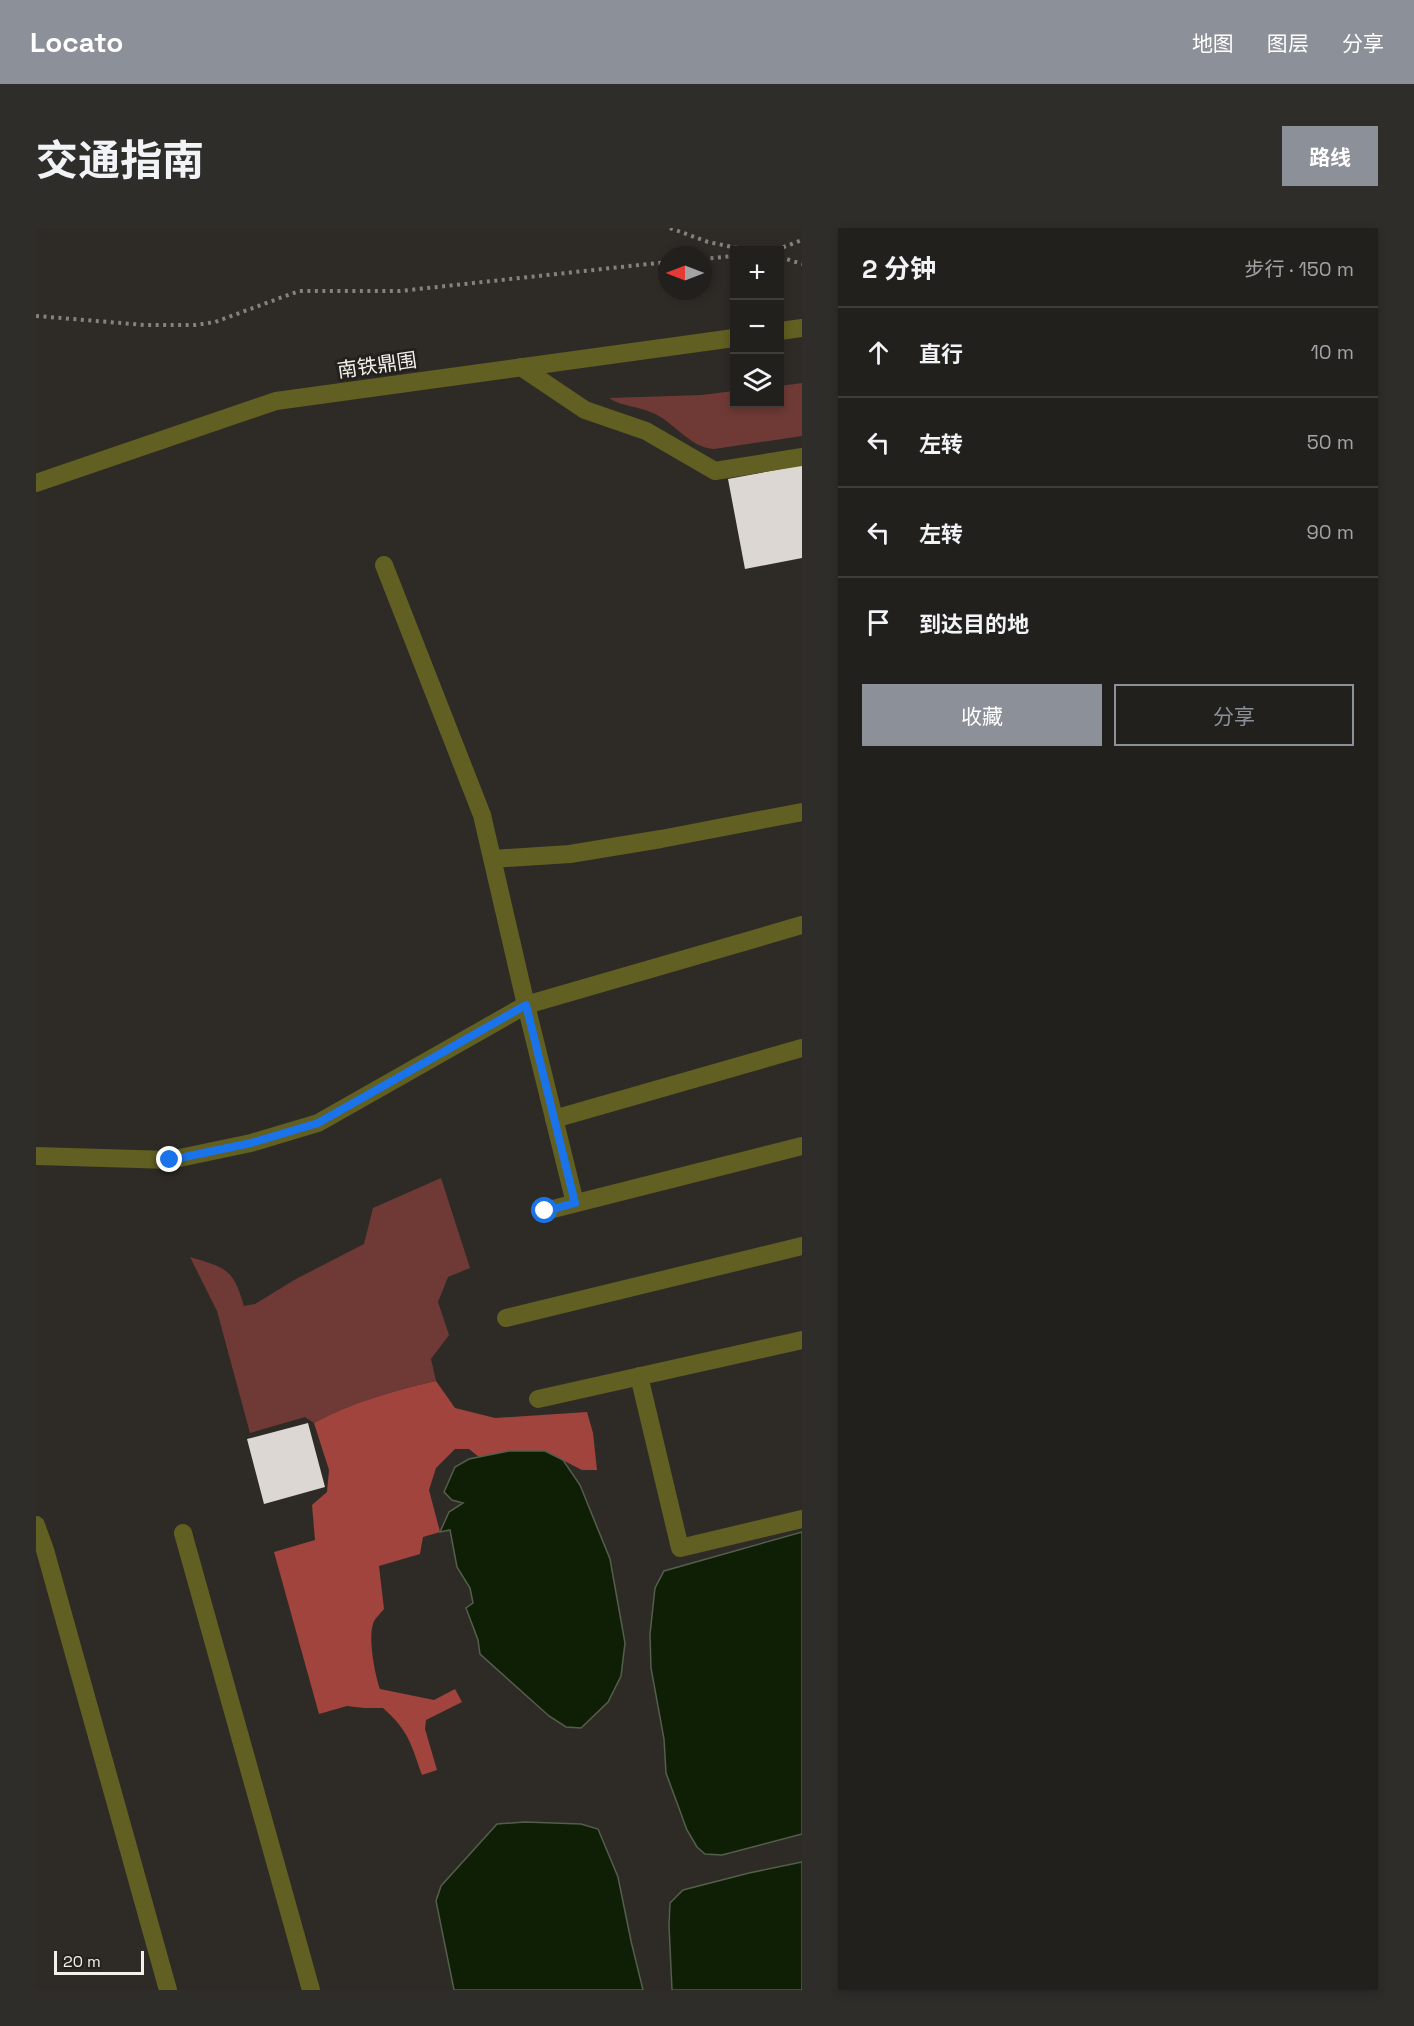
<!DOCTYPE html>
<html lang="zh">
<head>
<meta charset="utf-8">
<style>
  :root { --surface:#22201d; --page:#2e2d2a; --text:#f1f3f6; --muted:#a2a3a4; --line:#3f3e3b; --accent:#8c9099 }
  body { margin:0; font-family:"Space Grotesk","Noto Sans SC",sans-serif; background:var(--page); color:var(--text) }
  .controls { position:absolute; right:18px; top:18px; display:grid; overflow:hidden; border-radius:0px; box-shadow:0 3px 9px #0003 }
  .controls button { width:54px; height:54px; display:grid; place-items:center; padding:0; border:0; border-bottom:2px solid var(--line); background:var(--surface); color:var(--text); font:30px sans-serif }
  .compass { position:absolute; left:622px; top:18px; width:54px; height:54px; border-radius:50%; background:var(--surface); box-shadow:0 3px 9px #0003; rotate:270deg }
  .scale { position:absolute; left:18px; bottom:15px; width:90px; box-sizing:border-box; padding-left:6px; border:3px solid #f2f0ed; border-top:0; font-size:16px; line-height:21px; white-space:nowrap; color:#f2f0ed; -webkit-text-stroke:4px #24211d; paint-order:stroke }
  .stop { position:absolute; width:18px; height:18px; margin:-14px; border:4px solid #1a73e8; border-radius:50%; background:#fff }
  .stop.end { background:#1a73e8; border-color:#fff; box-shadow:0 2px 6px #0008 }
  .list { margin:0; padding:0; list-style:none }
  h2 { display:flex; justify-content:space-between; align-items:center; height:78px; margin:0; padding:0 24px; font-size:26px }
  h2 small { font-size:20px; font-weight:400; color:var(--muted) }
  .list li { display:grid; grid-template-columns:39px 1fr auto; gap:18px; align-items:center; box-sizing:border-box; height:90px; padding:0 24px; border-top:2px solid var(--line) }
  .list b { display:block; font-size:22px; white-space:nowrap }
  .list em { font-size:20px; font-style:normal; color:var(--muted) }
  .actions { display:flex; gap:12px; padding:18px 24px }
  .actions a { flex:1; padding:14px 0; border:2px solid var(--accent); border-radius:0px; text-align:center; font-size:21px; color:var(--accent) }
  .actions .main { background:var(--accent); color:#fff }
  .icon { flex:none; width:33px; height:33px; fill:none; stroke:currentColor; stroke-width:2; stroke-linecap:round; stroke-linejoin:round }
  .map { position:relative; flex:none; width:766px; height:1762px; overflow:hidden; border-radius:0px }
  header { display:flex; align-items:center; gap:36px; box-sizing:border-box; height:84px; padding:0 30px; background:var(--accent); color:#fff }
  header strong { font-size:28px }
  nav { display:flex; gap:33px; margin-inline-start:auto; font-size:21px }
  .intro { display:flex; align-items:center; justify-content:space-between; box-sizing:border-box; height:144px; padding:0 36px }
  h1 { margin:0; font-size:42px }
  .button { padding:15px 27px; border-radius:0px; background:var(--accent); color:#fff; font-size:21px; font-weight:700 }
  main { display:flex; gap:36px; padding:0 36px }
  aside { flex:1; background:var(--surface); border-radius:0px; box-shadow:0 3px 9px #0003 }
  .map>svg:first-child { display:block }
  .green { fill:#6f3a35 }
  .forest { fill:#a1443e }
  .water { fill:#0f1f06; stroke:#535e4b; stroke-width:1.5 }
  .building { fill:#ddd7d3 }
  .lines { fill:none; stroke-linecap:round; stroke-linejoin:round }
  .path { stroke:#84817e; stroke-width:4; stroke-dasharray:3 4.5; stroke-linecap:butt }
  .minor { stroke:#615f21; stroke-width:18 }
  .tertiary { stroke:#615f21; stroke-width:18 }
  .route { stroke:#1a73e8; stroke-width:8 }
  .labels { text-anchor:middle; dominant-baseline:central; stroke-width:6; stroke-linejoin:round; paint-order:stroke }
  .street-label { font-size:20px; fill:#f2f0ed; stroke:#24211d }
</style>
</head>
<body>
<header>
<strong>Locato</strong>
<nav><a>地图</a><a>图层</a><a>分享</a></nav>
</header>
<div class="intro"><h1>交通指南</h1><a class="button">路线</a></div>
<main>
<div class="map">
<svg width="766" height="1762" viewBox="0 0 766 1762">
  <rect width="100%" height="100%" fill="#2e2b27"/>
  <path class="green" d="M766,155v53l-88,13c-24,-1 -40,-27 -61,-36 -15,-7 -30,-6 -44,-15l93,-3 32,-4v13h46v-18z
    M405,950l29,90 -22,9 -10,25 11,33 -18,24 5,22c-43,10 -83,21 -122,42l-9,-6 -55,16 -33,-122 -27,-54c36,11 43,11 54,49l11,-2 41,-25 68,-35 9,-36z"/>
  <path class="forest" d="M400,1153l19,27 40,10 92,-6 6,21 4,37h-15l-37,-19h-36l-30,6 -10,-8h-14l-19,19 -7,22 11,42 -17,5 -3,17 -41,12 5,43c-3,4 -10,10 -11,15 -5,15 2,51 7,65l54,11 21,-11 7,13 -36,18 -1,9 12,41 -15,5c-11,-31 -13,-44 -39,-67h-19l-17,-2 -28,8 -45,-162 41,-12 -3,-35 15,-13 2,-22 -15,-47c39,-21 79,-32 122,-42z"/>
  <path class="water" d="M473,1223h36l18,9 17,25 30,74 15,84 -4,33 -13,26 -27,26 -15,-1 -17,-11 -69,-62 -2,-14 -12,-32 7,-5 -3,-15 -13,-21 -7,-37 -10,2 9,-20 14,-9 -11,-3 -8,-8 11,-25 14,-8z
    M766,1304v302l-80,21 -17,-1 -8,-7 -10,-17 -21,-57 -2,-34 -13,-71 -1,-34 5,-46 9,-17z
    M489,1594l56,2 17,5 20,48 13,64 12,49h-189l-18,-89 5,-15 56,-62z
    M766,1634v128h-130l-3,-65 1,-22 13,-13 66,-17z"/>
  <path class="building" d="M766,237v93l-57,11 -17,-90z
    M272,1195l17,64 -61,17 -17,-65z"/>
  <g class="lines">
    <path class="path" d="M634,0l38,14 39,8
      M740,22l26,-10
      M744,29l22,7
      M667,31l31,-3
      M0,88l109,9h50l20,-3 84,-31h101l267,-29"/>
    <path class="minor" d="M485,139l64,43 61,21 69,40 87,-14
      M348,337l98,250 44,190 49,198
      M456,631l78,-5 91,-15 141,-27
      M518,891l248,-71
      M0,928l134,4 81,-17 67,-20 208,-118 276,-80
      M509,983l257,-65
      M470,1090l296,-72
      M603,1148l41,172 122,-29
      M502,1171l264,-59
      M0,1297l9,25 123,440
      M147,1305l128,457"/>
    <path class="tertiary" d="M744,103l22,-3
      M0,255l240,-82 458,-63"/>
  </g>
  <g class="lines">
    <path class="route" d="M134,932l81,-17 67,-20 208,-118 49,198 -30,8"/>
  </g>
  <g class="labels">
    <g class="street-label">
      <text transform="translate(341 137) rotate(-8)">南铁鼎围</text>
    </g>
  </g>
</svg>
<div class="controls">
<button>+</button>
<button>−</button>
<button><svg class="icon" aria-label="layers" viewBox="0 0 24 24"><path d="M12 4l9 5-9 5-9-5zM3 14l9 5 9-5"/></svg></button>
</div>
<svg class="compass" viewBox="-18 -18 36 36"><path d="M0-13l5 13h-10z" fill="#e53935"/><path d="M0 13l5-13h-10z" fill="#a2a3a4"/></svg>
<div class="scale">20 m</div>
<div class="stop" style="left:509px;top:983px"></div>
<div class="stop end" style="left:134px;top:932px"></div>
</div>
<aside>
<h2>2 分钟<small>步行 · 150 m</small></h2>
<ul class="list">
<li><svg class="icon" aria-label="ahead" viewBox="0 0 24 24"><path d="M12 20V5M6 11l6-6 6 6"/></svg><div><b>直行</b></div><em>10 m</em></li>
<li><svg class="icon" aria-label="left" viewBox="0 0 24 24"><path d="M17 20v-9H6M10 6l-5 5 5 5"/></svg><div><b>左转</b></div><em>50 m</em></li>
<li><svg class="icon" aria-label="left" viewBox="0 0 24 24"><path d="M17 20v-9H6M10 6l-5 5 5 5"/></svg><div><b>左转</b></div><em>90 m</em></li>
<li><svg class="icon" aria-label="arrive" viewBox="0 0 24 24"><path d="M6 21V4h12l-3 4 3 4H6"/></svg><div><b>到达目的地</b></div></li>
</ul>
<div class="actions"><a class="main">收藏</a><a>分享</a></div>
</aside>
</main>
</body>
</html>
